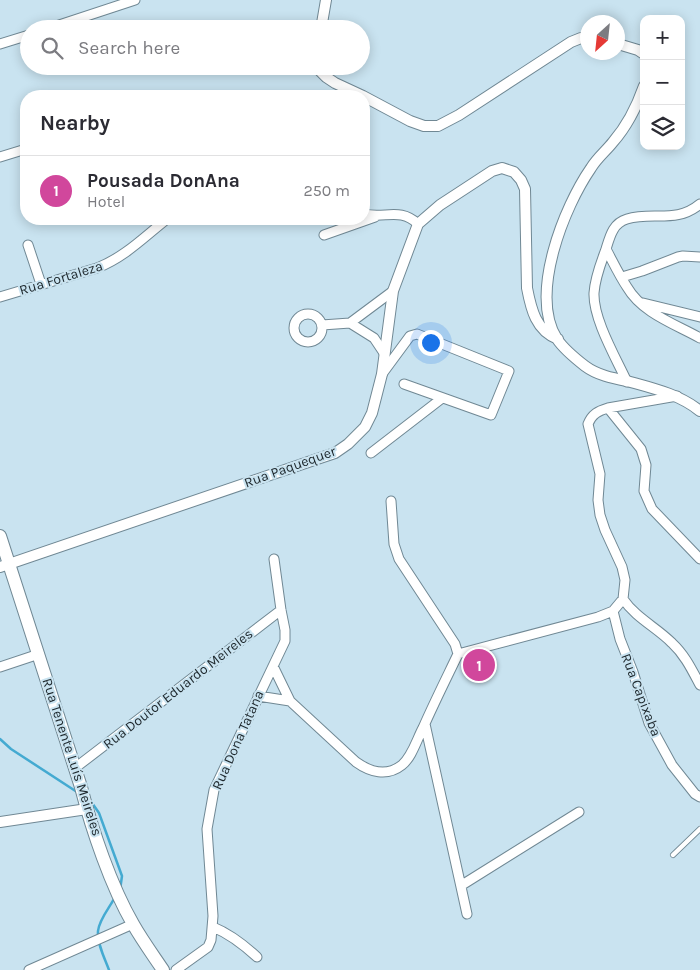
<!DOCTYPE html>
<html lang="en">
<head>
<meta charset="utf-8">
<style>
  :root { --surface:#fff; --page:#f7f7f7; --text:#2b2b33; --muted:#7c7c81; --line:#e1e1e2; --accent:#934d26 }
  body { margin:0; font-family:Karla,sans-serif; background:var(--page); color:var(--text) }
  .controls { position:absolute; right:15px; top:15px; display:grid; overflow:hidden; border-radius:10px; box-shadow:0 2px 12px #0003 }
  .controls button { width:45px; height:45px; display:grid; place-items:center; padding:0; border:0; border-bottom:1px solid var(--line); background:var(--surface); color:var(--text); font:25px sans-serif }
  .compass { position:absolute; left:580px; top:15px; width:45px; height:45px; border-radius:50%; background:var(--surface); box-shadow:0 2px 12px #0003; rotate:207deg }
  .you { position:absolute; left:430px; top:342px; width:18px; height:18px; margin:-12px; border:4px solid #fff; border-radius:50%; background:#1a73e8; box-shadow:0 0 0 8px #1a73e833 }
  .badge { display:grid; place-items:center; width:32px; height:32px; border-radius:50%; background:var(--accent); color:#fff; font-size:16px; font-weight:700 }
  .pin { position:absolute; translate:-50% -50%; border:2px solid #fff; box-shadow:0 1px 5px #0006 }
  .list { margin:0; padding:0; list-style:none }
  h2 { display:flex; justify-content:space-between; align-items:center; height:65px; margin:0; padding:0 20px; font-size:21px }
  h2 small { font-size:16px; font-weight:400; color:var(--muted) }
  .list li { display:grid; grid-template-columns:32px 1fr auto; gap:15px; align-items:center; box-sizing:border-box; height:70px; padding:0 20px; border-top:1px solid var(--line) }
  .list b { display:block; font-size:19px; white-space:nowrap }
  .list p { margin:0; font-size:16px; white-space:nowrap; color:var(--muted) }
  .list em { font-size:16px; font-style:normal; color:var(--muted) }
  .icon { flex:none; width:28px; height:28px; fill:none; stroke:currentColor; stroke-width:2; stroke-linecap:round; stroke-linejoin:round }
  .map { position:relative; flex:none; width:700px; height:970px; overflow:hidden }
  .search { position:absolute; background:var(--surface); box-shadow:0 2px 12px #0003; left:20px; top:20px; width:350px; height:55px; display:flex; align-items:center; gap:12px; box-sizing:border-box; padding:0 18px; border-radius:28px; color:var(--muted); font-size:19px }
  .panel { position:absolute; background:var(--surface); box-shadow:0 2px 12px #0003; left:20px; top:90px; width:350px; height:135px; border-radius:20px }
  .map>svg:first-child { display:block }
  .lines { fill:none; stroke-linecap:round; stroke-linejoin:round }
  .stream { stroke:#44aad1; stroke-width:2.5 }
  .service-casing { stroke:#708894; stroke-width:6 }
  .minor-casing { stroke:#708894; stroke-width:11 }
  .tertiary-casing { stroke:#708894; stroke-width:12 }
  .secondary-casing { stroke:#708894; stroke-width:14 }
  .service { stroke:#fff; stroke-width:4.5 }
  .minor { stroke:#fff; stroke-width:9 }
  .tertiary { stroke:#fff; stroke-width:10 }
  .secondary { stroke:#fff; stroke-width:12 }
  .labels { text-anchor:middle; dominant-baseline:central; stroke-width:4; stroke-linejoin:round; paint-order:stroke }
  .street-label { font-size:14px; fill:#1d272c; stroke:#c9e3f0 }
</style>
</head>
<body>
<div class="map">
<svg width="700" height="970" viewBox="0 0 700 970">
  <rect width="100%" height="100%" fill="#c9e3f0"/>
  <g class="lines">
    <path class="stream" d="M0,739l11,10 66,43
      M90,800l9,13 23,63 -2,14
      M109,970c-4,-11 -12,-26 -11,-39 1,-11 11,-23 16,-32"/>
    <defs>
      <path id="service" d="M673,855l27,-26"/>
      <path id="minor" d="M47,29l88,-29
        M0,44l29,-9
        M0,157l26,-8
        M364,214c21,5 36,-7 54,10
        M324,235l51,-18
        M28,245l13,39
        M606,249c7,13 13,26 21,38 15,26 48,37 73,51
        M622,277l20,-6 36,-14 5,-1 17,1
        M0,297l97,-29c28,-11 47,-31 70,-49
        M643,303l57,14
        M294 328a14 14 0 1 1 28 0a14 14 0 1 1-28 0Z
        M350,323l24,15 10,15
        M322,325l28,-2 43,-32
        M382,374l28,-38 7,-2 92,37 -18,44 -87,-31
        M627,382c-11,-24 -34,-63 -33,-89 1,-16 7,-30 12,-44 4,-13 7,-26 21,-30 26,-8 49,5 73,-15
        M677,396l-69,12c-10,3 -16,6 -20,16l12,50 -2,26 2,15 5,15 17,37 3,13 -2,19c13,19 33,28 49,44 13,12 20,27 28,42
        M608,408l33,41 5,16 -2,26 8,18 48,50
        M371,453l70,-54
        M613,611l7,28 13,33 16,51 23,42 23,29 5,3
        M458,654l140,-37 15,-6 10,-12
        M273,666l17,35 66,61c14,10 31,15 46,3 10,-8 15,-26 21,-37 11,-25 23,-49 35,-74l-3,-10 -56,-85 -5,-15 -3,-43
        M0,667l39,-13
        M258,696l32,5
        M425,724l42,190
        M75,768l206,-158
        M462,885l117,-73
        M213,927c17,7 31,18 44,30
        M29,970l104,-46
        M176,970l32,-23 3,-7 2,-24 -6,-87 7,-39 71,-149v-11l-4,-20 -7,-51"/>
      <path id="tertiary" d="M321,29l5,-29
        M618,44l20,6 6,4
        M319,66l1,5 6,6 9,6 28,13 47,25 14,5h14l21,-11 112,-73 10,-4 7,1
        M644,86c-7,20 -17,40 -31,56 -7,9 -16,16 -22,26 -27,39 -62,126 -34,171 6,9 19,20 28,27 12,9 27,12 42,15 25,7 52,13 73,30
        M0,567l320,-109 15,-5 13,-9 17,-17 7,-14 10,-39 11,-83 25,-67 22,-19 52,-34 10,-3 12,4 7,8 4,9 2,99c4,21 9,43 31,51
        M0,822l87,-13"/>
      <path id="secondary" d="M0,536l81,251c11,43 30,99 52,137 9,16 20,31 30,46"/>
    </defs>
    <use href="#service" class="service-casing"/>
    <use href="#minor" class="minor-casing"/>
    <use href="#tertiary" class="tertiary-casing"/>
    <use href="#secondary" class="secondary-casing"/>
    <use href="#service" class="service"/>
    <use href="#minor" class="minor"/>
    <use href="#tertiary" class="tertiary"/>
    <use href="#secondary" class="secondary"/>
  </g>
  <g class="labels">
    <g class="street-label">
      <text transform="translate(61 278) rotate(-17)">Rua Fortaleza</text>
      <text transform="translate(290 467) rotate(-20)">Rua Paquequer</text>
      <text transform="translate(178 689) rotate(-38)">Rua Doutor Eduardo Meireles</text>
      <text transform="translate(641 695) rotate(69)">Rua Capixaba</text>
      <text transform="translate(238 740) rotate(-66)">Rua Dona Tatana</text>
      <text transform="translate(72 757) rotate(72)">Rua Tenente Luís Meireles</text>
    </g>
  </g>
</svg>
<div class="controls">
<button>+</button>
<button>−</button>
<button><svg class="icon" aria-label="layers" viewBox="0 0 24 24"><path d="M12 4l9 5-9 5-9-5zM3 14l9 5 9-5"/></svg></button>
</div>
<svg class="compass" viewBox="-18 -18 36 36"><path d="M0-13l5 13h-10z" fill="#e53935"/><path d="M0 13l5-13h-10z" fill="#7c7c81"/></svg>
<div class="you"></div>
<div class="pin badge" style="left:479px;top:665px;background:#d1479c">1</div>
<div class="search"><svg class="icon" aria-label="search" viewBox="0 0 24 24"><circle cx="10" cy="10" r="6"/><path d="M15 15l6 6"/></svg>Search here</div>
<section class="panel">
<h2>Nearby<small></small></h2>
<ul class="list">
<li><span class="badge" style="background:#d1479c">1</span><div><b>Pousada DonAna</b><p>Hotel</p></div><em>250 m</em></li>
</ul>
</section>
</div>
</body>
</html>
